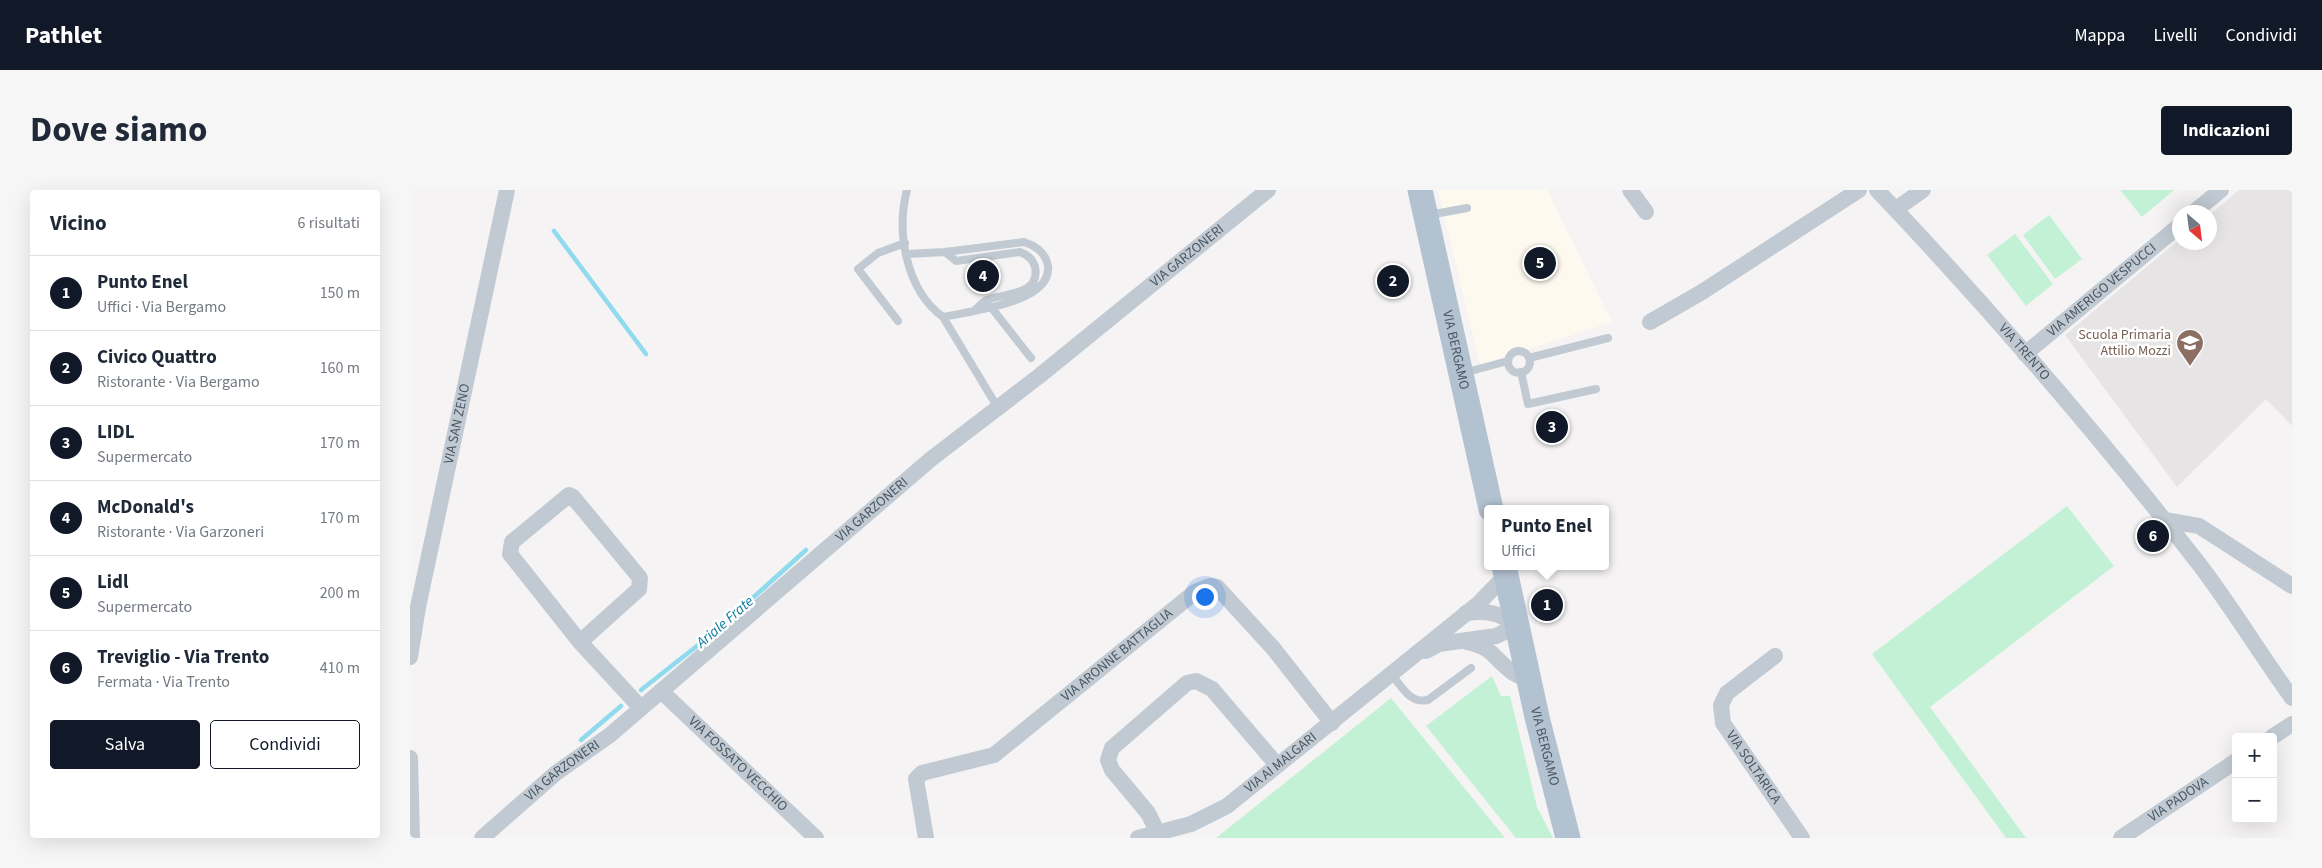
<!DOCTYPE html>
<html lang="it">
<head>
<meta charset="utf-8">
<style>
  :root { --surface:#fff; --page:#f6f6f7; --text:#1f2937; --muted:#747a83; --line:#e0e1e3; --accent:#111827 }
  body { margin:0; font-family:"Source Sans 3",sans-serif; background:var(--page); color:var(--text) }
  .controls { position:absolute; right:15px; bottom:15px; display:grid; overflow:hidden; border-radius:5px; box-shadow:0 5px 20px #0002 }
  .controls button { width:45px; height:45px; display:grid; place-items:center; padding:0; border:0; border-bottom:1px solid var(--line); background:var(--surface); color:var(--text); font:25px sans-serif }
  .compass { position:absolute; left:1762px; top:15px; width:45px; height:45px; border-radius:50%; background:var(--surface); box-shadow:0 5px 20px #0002; rotate:152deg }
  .you { position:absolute; left:794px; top:406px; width:18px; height:18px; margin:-12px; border:4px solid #fff; border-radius:50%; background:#1a73e8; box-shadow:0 0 0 8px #1a73e833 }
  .badge { display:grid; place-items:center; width:32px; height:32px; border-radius:50%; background:var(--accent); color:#fff; font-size:16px; font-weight:700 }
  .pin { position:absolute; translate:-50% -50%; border:2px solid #fff; box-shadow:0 1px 5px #0006 }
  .popup { position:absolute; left:1074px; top:315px; width:125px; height:65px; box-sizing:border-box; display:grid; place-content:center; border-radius:5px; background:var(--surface); filter:drop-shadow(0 1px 4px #0005); font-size:16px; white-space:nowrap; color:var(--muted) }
  .popup b { font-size:19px; color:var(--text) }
  .popup::after { content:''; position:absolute; left:50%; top:100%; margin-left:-10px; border:10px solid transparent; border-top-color:var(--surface) }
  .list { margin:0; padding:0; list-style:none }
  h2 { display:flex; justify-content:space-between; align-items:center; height:65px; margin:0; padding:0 20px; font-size:21px }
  h2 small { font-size:16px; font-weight:400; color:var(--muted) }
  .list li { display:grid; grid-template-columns:32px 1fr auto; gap:15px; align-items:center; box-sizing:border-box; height:75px; padding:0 20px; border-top:1px solid var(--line) }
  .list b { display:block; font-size:19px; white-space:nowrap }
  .list p { margin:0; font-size:16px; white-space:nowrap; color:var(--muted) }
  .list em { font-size:16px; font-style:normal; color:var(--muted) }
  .actions { display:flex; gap:10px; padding:15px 20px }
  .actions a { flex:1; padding:11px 0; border:1px solid var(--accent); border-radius:5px; text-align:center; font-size:18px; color:var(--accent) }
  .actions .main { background:var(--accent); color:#fff }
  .map { position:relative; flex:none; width:1882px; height:648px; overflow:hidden; border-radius:5px }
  header { display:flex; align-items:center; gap:30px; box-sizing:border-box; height:70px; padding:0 25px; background:var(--accent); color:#fff }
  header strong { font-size:24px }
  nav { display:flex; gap:28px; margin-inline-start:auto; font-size:18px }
  .intro { display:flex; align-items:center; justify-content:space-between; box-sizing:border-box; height:120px; padding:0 30px }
  h1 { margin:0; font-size:35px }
  .button { padding:12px 22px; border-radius:5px; background:var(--accent); color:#fff; font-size:18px; font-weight:700 }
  main { display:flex; gap:30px; padding:0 30px }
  aside { flex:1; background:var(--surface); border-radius:5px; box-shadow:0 5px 20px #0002 }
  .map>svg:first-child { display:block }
  .commercial { fill:#fdf9ef }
  .education { fill:#e6e4e5 }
  .green { fill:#c3f1d5 }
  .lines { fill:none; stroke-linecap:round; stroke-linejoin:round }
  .stream { stroke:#90daee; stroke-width:4.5 }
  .service { stroke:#c1cad2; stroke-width:8 }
  .minor { stroke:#c1cad2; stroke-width:16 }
  .primary { stroke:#b3c2d1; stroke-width:25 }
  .labels { text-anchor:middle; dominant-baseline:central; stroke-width:5; stroke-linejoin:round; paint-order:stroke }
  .street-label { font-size:14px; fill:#4a5661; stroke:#fff }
  .education-label { font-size:14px; fill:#785e54; stroke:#fff; text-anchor:end }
  .water-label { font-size:15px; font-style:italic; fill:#0c7c9b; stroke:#fff }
</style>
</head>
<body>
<header>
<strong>Pathlet</strong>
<nav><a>Mappa</a><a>Livelli</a><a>Condividi</a></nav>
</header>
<div class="intro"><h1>Dove siamo</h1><a class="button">Indicazioni</a></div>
<main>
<aside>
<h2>Vicino<small>6 risultati</small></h2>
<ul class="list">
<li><span class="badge">1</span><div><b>Punto Enel</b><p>Uffici · Via Bergamo</p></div><em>150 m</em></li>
<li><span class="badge">2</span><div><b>Civico Quattro</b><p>Ristorante · Via Bergamo</p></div><em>160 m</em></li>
<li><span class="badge">3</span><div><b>LIDL</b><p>Supermercato</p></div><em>170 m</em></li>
<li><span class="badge">4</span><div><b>McDonald's</b><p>Ristorante · Via Garzoneri</p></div><em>170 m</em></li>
<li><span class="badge">5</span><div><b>Lidl</b><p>Supermercato</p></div><em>200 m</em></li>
<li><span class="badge">6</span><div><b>Treviglio - Via Trento</b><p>Fermata · Via Trento</p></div><em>410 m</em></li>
</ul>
<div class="actions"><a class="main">Salva</a><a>Condividi</a></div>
</aside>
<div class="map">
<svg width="1882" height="648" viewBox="0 0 1882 648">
  <rect width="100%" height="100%" fill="#f5f3f3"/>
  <path class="commercial" d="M1028,0h109l65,132 -132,43z"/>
  <path class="education" d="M1829,0h53v236l-26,-27 -89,88 -112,-152 114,-95 1,2h30v-27z"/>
  <path class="green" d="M1710,0h54l-32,27z
    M1639,25l33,44 -27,20 -32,-44z
    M1605,44l38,50 -27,22 -39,-51z
    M1657,316l47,60 -184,141 96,131h-20l-134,-184z
    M1082,486l9,20h9l27,111 16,31h-37l-90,-112z
    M981,508l114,140h-289z"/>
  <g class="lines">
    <path class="stream" d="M144,41l92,123
      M231,500l75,-59 90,-81
      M171,550l40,-34"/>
    <path class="service" d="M1019,25l38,-7
      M535,62l11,9 64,-9c8,3 13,7 15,15 6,29 -32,26 -48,33 -5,2 -8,7 -12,10
      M497,64l38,-2 79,-10c12,4 22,11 24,24 4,37 -78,45 -105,51 -37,-27 -47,-85 -36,-127
      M581,117l40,51
      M533,127l55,91
      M488,131l-40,-52 20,-16 27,-10
      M1098 172a11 11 0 1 1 22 0a11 11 0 1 1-22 0Z
      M1119,168l79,-20
      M1111,182l7,32 68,-15
      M1053,183l45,-12
      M982,485c10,12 18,29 36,25l43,-32"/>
    <g class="minor">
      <path d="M1220,0l16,22"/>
      <path id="s1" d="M1467,0c113,119 221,244 322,374 33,43 61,90 93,134"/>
      <path d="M1486,19l27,-19"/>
      <path d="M1784,22l27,-22"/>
      <path d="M1240,132l52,-30 157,-102"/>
      <path id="s2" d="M1615,164l155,-129"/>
      <path d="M1754,330l35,6 93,60"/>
      <path d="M170,452l59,-53 1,-11 -67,-81 -4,-2 -57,47 -2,12 70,88 61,66"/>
      <path d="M1057,452c27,6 25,15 45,30 5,4 12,6 18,8"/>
      <path d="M1016,461l13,-7 57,-8 21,-10c-17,-13 -29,-16 -51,-13"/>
      <path id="s3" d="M1365,466l-48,37 -6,12 2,18 79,115"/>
      <path id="s4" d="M0,467l8,-50 89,-417"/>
      <path id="s5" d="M251,501l155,147"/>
      <path d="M1862,547l20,-13"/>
      <path d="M0,568l2,80"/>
      <path d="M748,643l-10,-20 -36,-43 -4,-10 4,-12 75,-65 9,-2 16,8 65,76"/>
      <path id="s6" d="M72,648l74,-65 54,-38 321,-276 107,-82 230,-187"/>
      <path id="s7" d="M516,648l-10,-59 6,-6 72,-18 201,-163 15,-6 7,1 56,61 59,75"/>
      <path id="s8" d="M728,648l53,-14 36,-18 251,-202 28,-29"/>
      <path id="s9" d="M1711,648l115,-77"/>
    </g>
    <g class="primary">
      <path id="s10" d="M1010,0l71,319"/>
      <path id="s11" d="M1094,376l33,151 31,121"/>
    </g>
  </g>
  <defs>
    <symbol id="school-pin" viewBox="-11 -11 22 30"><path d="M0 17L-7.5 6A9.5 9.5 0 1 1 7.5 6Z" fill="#8d6e63" stroke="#fff"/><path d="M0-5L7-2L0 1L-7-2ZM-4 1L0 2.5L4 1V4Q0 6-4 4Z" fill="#fff"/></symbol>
  </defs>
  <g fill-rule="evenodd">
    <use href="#school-pin" x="1764" y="137" width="32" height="43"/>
  </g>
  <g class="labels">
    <g class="street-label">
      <text stroke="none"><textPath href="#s6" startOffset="915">VIA GARZONERI</textPath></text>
      <text stroke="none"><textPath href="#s2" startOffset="100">VIA AMERIGO VESPUCCI</textPath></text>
      <text stroke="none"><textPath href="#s10" startOffset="164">VIA BERGAMO</textPath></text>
      <text stroke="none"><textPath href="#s1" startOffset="219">VIA TRENTO</textPath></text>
      <text stroke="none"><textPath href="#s4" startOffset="238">VIA SAN ZENO</textPath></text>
      <text stroke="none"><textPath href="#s6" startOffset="510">VIA GARZONERI</textPath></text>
      <text stroke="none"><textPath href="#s7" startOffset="301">VIA ARONNE BATTAGLIA</textPath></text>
      <text stroke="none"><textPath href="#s11" startOffset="185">VIA BERGAMO</textPath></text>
      <text stroke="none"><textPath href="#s8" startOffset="164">VIA AI MALGARI</textPath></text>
      <text stroke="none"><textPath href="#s5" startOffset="106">VIA FOSSATO VECCHIO</textPath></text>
      <text stroke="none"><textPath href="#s3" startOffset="146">VIA SOLTARICA</textPath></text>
      <text stroke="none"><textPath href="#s6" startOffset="105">VIA GARZONERI</textPath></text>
      <text stroke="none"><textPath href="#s9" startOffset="69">VIA PADOVA</textPath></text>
    </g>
    <g class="education-label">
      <text x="1761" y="145">Scuola Primaria<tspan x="1761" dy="16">Attilio Mozzi</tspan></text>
    </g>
    <g class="water-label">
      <text transform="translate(315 432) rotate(-41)">Ariale Frate</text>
    </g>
  </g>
</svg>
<div class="controls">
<button>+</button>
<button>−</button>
</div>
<svg class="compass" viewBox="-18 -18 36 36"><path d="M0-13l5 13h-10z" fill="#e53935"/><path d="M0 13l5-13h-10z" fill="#747a83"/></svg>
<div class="you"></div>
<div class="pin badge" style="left:1137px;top:415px">1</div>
<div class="popup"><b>Punto Enel</b>Uffici</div>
<div class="pin badge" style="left:983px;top:91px">2</div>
<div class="pin badge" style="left:1142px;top:237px">3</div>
<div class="pin badge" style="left:573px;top:86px">4</div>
<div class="pin badge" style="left:1130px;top:73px">5</div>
<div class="pin badge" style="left:1743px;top:346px">6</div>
</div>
</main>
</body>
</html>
